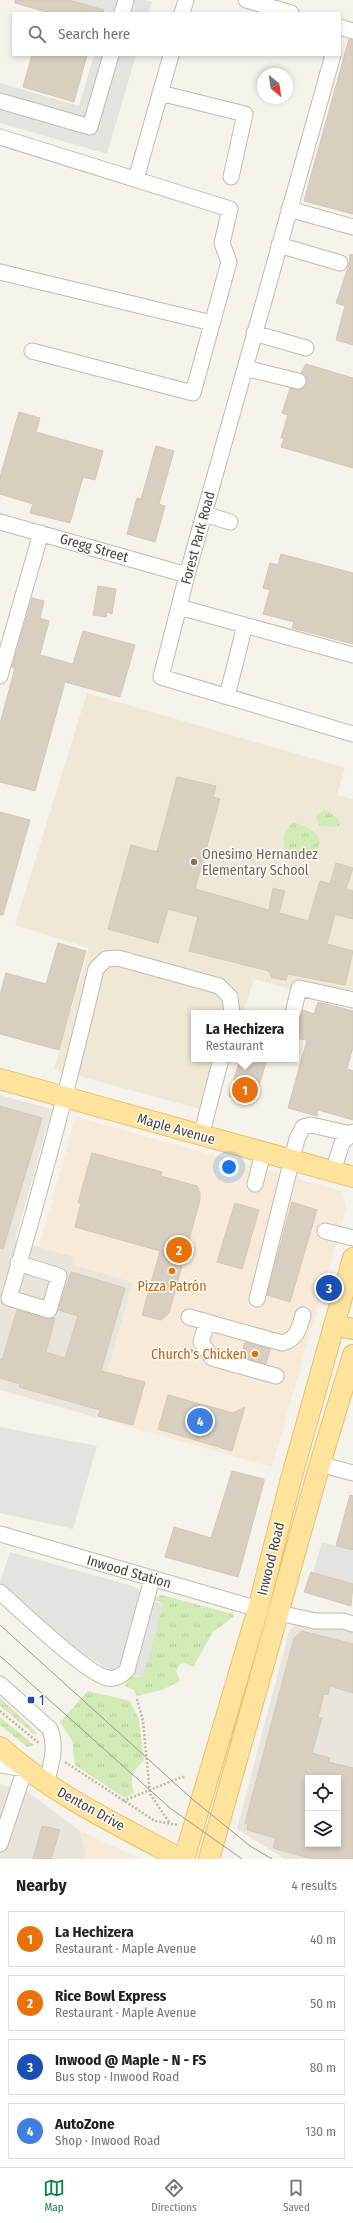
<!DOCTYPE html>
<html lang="en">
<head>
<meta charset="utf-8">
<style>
  :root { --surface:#fff; --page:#f6f6f6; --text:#202124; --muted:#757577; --line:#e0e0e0; --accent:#0b8043 }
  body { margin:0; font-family:"Fira Sans Condensed",sans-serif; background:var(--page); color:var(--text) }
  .controls { position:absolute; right:12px; bottom:12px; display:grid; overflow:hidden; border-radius:0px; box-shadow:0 2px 6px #0003 }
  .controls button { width:36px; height:36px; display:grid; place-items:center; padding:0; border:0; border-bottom:1px solid var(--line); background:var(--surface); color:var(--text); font:20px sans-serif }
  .compass { position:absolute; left:257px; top:68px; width:36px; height:36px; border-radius:50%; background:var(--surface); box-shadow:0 2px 6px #0003; rotate:151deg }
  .you { position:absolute; left:229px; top:1167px; width:14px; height:14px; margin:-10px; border:3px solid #fff; border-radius:50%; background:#1a73e8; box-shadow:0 0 0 6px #1a73e833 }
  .badge { display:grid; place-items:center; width:26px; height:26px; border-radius:50%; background:var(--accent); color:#fff; font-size:13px; font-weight:700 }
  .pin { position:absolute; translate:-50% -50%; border:2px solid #fff; box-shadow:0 1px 4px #0006 }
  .popup { position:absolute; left:191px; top:1010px; width:108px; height:52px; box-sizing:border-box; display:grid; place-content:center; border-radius:0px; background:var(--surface); filter:drop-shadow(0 1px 3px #0005); font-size:13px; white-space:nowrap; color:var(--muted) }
  .popup b { font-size:15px; color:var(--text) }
  .popup::after { content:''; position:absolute; left:50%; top:100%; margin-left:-8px; border:8px solid transparent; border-top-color:var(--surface) }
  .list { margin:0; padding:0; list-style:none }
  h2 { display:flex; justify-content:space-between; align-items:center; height:52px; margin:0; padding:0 16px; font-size:17px }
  h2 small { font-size:13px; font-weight:400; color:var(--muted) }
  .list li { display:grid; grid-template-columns:26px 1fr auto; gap:12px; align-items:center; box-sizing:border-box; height:56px; margin:0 8px 8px; padding:0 8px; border:1px solid var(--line); border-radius:0px }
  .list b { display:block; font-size:15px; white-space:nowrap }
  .list p { margin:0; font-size:13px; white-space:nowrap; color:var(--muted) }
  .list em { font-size:13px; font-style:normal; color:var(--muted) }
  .icon { flex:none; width:22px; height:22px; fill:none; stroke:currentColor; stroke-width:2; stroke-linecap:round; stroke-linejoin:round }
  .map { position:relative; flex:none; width:353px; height:1859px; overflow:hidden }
  .search { position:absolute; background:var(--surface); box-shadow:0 2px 6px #0003; left:12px; right:12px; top:12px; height:44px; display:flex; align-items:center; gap:10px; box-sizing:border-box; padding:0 14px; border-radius:0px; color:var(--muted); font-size:15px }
  .sheet { height:308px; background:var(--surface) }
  nav { display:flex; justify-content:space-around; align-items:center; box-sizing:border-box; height:56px; border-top:1px solid var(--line); background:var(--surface); font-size:11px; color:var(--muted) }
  nav a { display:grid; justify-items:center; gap:2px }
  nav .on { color:var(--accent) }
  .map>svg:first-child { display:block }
  .residential { fill:#eae5da; fill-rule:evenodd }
  .commercial { fill:#f7ead8 }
  .education { fill:#efe8d6 }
  .grass { fill:url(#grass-tufts) }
  .parking { fill:#e5e3e0 }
  .building { fill:#d8cfc1; stroke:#d3c7b4; fill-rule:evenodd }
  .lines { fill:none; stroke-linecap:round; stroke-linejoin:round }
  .minor-casing { stroke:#c2bbae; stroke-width:17 }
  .major-casing { stroke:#e6c16a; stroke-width:22 }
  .path { stroke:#c4b79f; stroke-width:2.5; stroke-dasharray:2 2; stroke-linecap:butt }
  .minor { stroke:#fff; stroke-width:15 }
  .major { stroke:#ffe39c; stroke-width:20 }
  .tram { stroke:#9a9a9a; stroke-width:1 }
  .education-dot { fill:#8d6e63; stroke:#fff; stroke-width:1.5 }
  .food-dot { fill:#e8710a; stroke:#fff; stroke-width:1.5 }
  .transit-dot { fill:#1a4fb4; stroke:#fff; stroke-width:1.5 }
  .labels { text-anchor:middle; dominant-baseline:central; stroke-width:3; stroke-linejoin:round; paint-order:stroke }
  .street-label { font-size:14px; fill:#4b4439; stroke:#fff }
  .education-label { font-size:14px; fill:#785e54; stroke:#fff; text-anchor:start }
  .food-label { font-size:14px; fill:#c56008; stroke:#fff }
  .transit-label { font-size:14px; fill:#164399; stroke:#fff; text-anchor:start }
</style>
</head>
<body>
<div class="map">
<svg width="353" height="1859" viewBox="0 0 353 1859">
  <defs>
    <pattern id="grass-tufts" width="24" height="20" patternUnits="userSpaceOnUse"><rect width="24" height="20" fill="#d2eab5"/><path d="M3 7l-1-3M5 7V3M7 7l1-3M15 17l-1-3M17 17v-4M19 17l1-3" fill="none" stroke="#b6ca9c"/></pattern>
  </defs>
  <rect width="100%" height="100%" fill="#f6f3ec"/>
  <path class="residential" d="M0,1095l52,14 -37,131 60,17 -2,8 60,17 -38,135 -95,-27z
    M300,1609l53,9v241h-68l-48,-30 52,-198 8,-8zM308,1778h30v66h-30z
    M0,1784l28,8 52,39 6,22 -2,6h-84z"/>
  <path class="commercial" d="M76,1117l266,74 4,17 -74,259 -177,-50 38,-135 -60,-17 2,-8 -36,-10z
    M80,1831l61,28h-57l2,-6z"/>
  <path class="education" d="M87,693l258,75 -8,27 16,4v208l-99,-28 -11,34h-49v46h36l-16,54 -160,-44 35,-121 -74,-23z"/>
  <path class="grass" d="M326,810l12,9 2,5 -3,3 -17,-1 -3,-6v-6z
    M293,823c11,1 25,8 27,20l-6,10 -13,5 -16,-8c-3,-13 -1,-18 8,-27z
    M162,1595l71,19v3l-20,15 -20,35 -8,-4 -5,1 -4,7 4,10 -18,9 -25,6 -3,-6 -9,-4 6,-10 11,1 21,-74 -11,-4z
    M88,1691l42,10 9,19 5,41c-11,8 -15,19 -10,32l-9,5 -50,-33 -3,-25 -12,-18z
    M0,1698l37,35 -2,2 -35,-29z
    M0,1717l34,28 -7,2 -27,-22z"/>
  <path class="parking" d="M69,0h76l7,2 -4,11h-42l1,-2z
    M94,55h42l-29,99 -107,-31v-40l79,23z
    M0,1427l97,19 -24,83 -73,-16z
    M322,1542l31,9v33l-40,-12z
    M10,1552l123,34 22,16 9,1 -21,74 -35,-8 -32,-20 -76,-67z"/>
  <path class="building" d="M15,0h54l35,10 -1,3h-53l-35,-10z
    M349,39l4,1v174l-49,-13z
    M32,55h55l-13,47 -51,-15z
    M350,254l3,1v90l-17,-5 9,-34 -9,-3 13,-38z
    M306,364l47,14v90l-72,-21 3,-9h-3l7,-23 -6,-2 8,-25 10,2 7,-6 -1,-6 -5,-5z
    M19,412l21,6 -4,14 67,19 -8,29 -12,-3 -13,46 -40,-10 3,-9 -33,-10v-17z
    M156,446l18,5 -15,53 6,2 -10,36 -28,-8 10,-36 4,1z
    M281,554l72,19v71l-61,-16 2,-6 -31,-8 7,-24 -7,-2 7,-25 8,2z
    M98,586l18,3 -4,25 -5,-2 -1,5 -13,-2z
    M32,598l12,3 -4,17 9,3 -9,34 33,9 10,-33 52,14 -15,52 -55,-15 -30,109 -35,-9v-58l15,-56 -3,-1z
    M177,777l39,9 -3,11 7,2 -25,90 74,21 4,-22 12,3 -6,22 29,8 12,-40 10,3 6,-21 17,5 -7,21 7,2v28l-18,-5 -8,30 26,7 -8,34 -57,-11 -2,6 -14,-2 -3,-7 -80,-20 9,-34 -30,-8 -10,34 -50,-14 23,-84 26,7z
    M0,812l30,8 -27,95h-3z
    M58,943l28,8 -27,99 -59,-16v-39l6,-22 40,11z
    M318,1002l35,9v36l-6,22 6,2v49l-35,-10 -1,6 -29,-8 19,-68 -11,-2v-17l4,-2 3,-9 11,4z
    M240,1059h27l-13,44 -25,-7z
    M0,1106l42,12 -39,131 -3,-1z
    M92,1153l70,19 -1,4 36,10 3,7v7l-31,113 -8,7 -19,-5 18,-64 -85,-24 6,-24h-3z
    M292,1202l25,8 -27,92 -23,-7z
    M235,1203l24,7 -17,59 -25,-7z
    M71,1272l54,16 -24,83 44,11 -12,43 -35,-9 2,-6 -81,-23 1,-3 -20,-6v-19l2,1 15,-50 29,9 9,-1 -9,34 19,6 13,-42 -20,-6z
    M245,1342l25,7 -4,15 -25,-7z
    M168,1395l65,18 12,-6 -13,44 -74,-22z
    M232,1471l32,8v3l-26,95 -73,-20 9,-30 37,11z
    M350,1495l3,1v54l-17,-4z
    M311,1572l42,12 -2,22 -47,-14z
    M302,1631l51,13v49l-23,-7 -2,9 -4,-1 -6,23 4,1 -10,35 18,5 -2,4 25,6v91h-41l-39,-11 3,-10 -29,-8 1,-6 -3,-1 49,-185zM308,1778h30v66h-30z
    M42,1826l18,4 -9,29h-18z"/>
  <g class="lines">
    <defs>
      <path id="minor" d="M246,0l45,13
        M122,13l4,-13
        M182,13l4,-13
        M340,27l13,4
        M333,55l-146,520 -26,102 192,57
        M160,93l85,21 -14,63
        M0,101l90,26 21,-72
        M0,137l230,72 -8,34 7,19 -36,131 -161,-42
        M136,179l35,-124
        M289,209l64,18
        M279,245l61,18
        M0,272l212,51
        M254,333l52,15
        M245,368l53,13
        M204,514l26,8
        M0,522l187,53
        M179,607l174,48
        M0,676l41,-143
        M227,696l18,-71
        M293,1013l6,-25 54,12
        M201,1136l20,-77
        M333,1171l9,-28 11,-11
        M255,1184l8,-31
        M325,1231l28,7
        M18,1263l41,13 -10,34 -40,-12c32,-109 61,-218 87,-329l10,-10 12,-1 101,28 11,11 2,16
        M257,1299l40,-160 6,-12 8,-2 40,9
        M189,1317l93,26c15,-4 17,-14 21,-28
        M207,1322l-6,20 11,16 64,18
        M320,1464l33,9
        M0,1534l258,75
        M0,1592c19,17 87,83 108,86 7,2 14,-3 19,-8l25,-91
        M279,1613l36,8h28l10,3
        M0,1684l50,45c7,19 1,36 -4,55
        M0,1765l25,4 -25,75"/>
      <path id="major" d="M0,1079l353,98
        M334,1325l19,4
        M0,1747c53,48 119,78 181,112
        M184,1859l74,-250 33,-130 62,-221
        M209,1859l111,-395 33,-109"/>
    </defs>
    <use href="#minor" class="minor-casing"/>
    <use href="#major" class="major-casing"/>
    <path class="path" d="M137,1699l6,22 7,73 19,28
      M0,1711l40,33
      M65,1762l90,59 23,4
      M123,1801l59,-24h4"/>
    <use href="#minor" class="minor"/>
    <use href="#major" class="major"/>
    <path class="tram" d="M0,1625l191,173 59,48 22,13
      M0,1656l170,152 72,51"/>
  </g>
  <circle class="education-dot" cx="194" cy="862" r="4"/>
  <g class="food-dot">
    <circle cx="172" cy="1271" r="4"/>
    <circle cx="255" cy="1354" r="4"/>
  </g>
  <rect class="transit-dot" x="27" y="1696" width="8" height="8" rx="2"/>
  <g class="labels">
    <g class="street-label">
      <text transform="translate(198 538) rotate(-75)">Forest Park Road</text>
      <text transform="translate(94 548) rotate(16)">Gregg Street</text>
      <text transform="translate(176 1129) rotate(16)">Maple Avenue</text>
      <text transform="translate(271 1559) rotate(-76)">Inwood Road</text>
      <text transform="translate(129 1572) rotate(16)">Inwood Station</text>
      <text transform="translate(91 1809) rotate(29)">Denton Drive</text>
    </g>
    <g class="education-label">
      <text x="202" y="854">Onesimo Hernandez<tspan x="202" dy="16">Elementary School</tspan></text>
    </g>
    <g class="food-label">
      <text x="172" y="1286">Pizza Patrón</text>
      <text x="247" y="1354" text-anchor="end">Church's Chicken</text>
    </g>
    <g class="transit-label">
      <text x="39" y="1700">1</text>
    </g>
  </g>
</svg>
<div class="controls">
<button><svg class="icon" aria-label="locate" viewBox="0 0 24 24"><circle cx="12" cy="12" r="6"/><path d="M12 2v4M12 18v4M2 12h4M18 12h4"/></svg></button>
<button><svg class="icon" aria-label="layers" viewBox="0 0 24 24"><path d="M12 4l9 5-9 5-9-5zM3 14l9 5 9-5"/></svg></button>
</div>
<svg class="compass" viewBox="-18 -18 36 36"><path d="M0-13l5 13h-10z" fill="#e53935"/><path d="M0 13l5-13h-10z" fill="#757577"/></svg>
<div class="you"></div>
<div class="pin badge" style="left:245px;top:1090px;background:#e8710a">1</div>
<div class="popup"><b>La Hechizera</b>Restaurant</div>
<div class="pin badge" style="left:179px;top:1250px;background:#e8710a">2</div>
<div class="pin badge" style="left:329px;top:1288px;background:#1a4fb4">3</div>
<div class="pin badge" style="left:200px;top:1421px;background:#3f7fe0">4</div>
<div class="search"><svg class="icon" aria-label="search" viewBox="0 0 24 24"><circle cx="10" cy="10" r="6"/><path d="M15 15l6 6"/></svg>Search here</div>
</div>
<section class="sheet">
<h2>Nearby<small>4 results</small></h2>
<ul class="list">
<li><span class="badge" style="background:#e8710a">1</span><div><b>La Hechizera</b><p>Restaurant · Maple Avenue</p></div><em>40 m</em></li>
<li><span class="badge" style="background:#e8710a">2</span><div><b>Rice Bowl Express</b><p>Restaurant · Maple Avenue</p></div><em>50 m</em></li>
<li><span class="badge" style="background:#1a4fb4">3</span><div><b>Inwood @ Maple - N - FS</b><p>Bus stop · Inwood Road</p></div><em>80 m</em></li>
<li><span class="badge" style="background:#3f7fe0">4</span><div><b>AutoZone</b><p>Shop · Inwood Road</p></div><em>130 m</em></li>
</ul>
</section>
<nav>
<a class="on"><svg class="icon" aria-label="map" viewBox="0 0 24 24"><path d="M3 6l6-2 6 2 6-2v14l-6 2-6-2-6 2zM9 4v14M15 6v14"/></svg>Map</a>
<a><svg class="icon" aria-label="directions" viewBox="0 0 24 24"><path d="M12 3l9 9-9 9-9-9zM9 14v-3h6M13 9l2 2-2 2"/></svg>Directions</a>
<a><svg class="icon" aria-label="saved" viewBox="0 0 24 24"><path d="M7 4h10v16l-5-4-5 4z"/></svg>Saved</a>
</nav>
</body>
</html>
